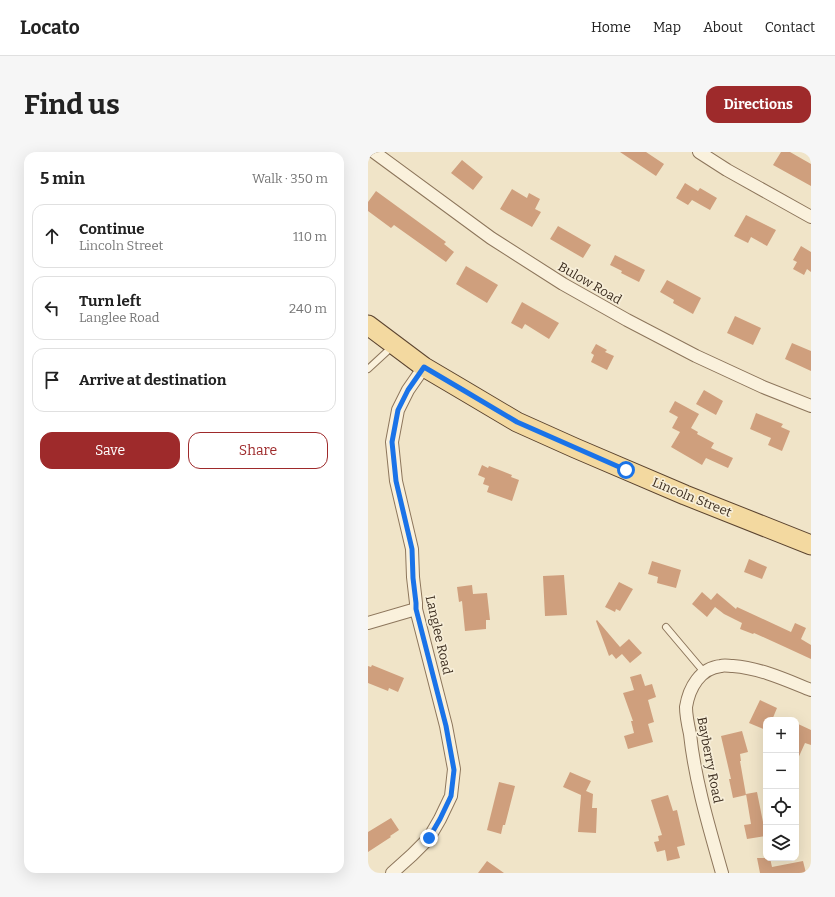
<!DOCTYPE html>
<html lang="en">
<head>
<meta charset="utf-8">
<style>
  :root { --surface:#fff; --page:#f6f6f6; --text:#222; --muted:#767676; --line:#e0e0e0; --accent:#9e2a2b }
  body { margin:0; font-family:Bitter,serif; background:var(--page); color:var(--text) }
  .controls { position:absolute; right:12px; bottom:12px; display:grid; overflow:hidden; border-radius:8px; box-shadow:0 4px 16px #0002 }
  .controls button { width:36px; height:36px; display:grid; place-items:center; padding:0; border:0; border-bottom:1px solid var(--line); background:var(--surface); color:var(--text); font:20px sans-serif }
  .stop { position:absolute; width:12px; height:12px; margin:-9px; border:3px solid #1a73e8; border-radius:50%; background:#fff }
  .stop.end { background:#1a73e8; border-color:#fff; box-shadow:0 1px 4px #0008 }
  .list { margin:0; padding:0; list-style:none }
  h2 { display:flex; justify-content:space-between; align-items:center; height:52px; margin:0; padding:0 16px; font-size:17px }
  h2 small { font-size:13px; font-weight:400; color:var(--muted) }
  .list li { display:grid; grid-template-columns:26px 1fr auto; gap:12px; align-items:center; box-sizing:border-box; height:64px; margin:0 8px 8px; padding:0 8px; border:1px solid var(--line); border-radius:12px }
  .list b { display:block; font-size:15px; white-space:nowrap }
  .list p { margin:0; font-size:13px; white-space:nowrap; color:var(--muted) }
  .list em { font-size:13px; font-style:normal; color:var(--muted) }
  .actions { display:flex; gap:8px; padding:12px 16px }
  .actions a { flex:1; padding:9px 0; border:1px solid var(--accent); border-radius:12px; text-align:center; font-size:14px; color:var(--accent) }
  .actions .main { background:var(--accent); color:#fff }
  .icon { flex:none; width:22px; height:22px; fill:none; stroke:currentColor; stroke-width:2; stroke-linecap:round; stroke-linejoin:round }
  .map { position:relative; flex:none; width:443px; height:721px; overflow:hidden; border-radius:12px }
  header { display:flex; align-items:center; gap:24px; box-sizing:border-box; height:56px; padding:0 20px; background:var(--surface); border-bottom:1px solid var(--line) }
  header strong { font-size:19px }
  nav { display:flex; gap:22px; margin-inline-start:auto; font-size:14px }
  .intro { display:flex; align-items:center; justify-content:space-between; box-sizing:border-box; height:96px; padding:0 24px }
  h1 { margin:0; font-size:28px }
  .button { padding:10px 18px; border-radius:12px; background:var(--accent); color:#fff; font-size:14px; font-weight:700 }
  main { display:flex; gap:24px; padding:0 24px }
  aside { flex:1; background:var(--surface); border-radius:12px; box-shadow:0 4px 16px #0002 }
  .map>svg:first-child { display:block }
  .building { fill:#cf9f7d }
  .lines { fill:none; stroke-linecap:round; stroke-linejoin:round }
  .service-casing { stroke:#8d765c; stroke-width:8 }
  .minor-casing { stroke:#8d765c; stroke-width:14 }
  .primary-casing { stroke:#5b4430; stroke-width:21 }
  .service { stroke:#faf1dc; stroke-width:6 }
  .minor { stroke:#faf1dc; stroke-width:12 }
  .primary { stroke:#f3d9a0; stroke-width:19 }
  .route { stroke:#1a73e8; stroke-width:5 }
  .labels { text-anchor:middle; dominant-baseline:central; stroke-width:3.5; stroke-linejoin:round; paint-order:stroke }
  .street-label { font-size:13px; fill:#3d2e20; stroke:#f7eed8 }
</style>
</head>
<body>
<header>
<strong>Locato</strong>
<nav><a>Home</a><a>Map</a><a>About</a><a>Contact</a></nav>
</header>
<div class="intro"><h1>Find us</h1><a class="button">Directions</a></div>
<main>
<aside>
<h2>5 min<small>Walk · 350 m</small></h2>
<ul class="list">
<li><svg class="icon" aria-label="ahead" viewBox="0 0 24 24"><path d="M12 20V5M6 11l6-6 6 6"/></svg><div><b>Continue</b><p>Lincoln Street</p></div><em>110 m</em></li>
<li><svg class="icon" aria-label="left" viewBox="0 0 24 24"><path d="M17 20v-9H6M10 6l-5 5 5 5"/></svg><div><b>Turn left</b><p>Langlee Road</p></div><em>240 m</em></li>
<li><svg class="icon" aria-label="arrive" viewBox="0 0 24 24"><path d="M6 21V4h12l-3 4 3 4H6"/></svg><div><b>Arrive at destination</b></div></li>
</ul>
<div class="actions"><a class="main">Save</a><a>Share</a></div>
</aside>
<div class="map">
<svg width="443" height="721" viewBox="0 0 443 721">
  <rect width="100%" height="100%" fill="#f0e4c8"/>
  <path class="building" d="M252,0h26l18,12 -8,12z
    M413,0h9l21,12v22l-38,-21z
    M94,8l21,17 -10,13 -22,-17z
    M317,31l13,8 2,-3 17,10 -7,12 -18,-10 -4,5 -12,-7z
    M144,37l15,9 2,-5 11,6 -5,10 6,3 -9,15 -32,-18z
    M8,39l70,51 -2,2 10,8 -8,10 -52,-37 -3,3 -23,-17v-9z
    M378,63l30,15 -9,16 -16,-9 -3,6 -14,-7z
    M190,74l33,19 -8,13 -33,-19z
    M433,94l10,6v20l-4,-3 -3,6 -11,-6 4,-7 -4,-2z
    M247,103l30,15 -6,12 -18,-9 1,-2 -12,-6z
    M98,114l32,19 -11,18 -31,-19z
    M299,128l34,18 -8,16 -20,-11 1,-3 -14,-8z
    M154,150l37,21 -10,16 -24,-15 -3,5 -11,-6z
    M367,164l26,12 -8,17 -26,-12z
    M424,191l19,8v20l-26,-12z
    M228,192l11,6 -2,2 9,4 -7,14 -16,-8 3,-7 -3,-2z
    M336,238l19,11 -7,14 -20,-11z
    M307,249l24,13 -8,14 7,4 -1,2 17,9 -3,5 22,10 -5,10 -22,-10 -4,7 -31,-18 9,-15 -8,-4 6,-11 -9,-5z
    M388,261l27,11 -2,3 9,4 -8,20 -14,-6 3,-7 -21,-9z
    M114,313l6,3 1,-2 13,5 10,4 -1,2 8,3 -7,21 -25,-9 2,-6 -6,-2 2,-6 -7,-3z
    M381,407l18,8 -5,12 -18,-7z
    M284,409l29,9 -5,18 -19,-5 1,-6 -10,-3z
    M196,423l3,40 -22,1 -2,-40z
    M251,430l14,7 -13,22 -4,-2 -1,3 -10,-5z
    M104,433l1,9 14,-1 3,27h-4v9l-21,2 -3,-30 -3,1 -2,-15z
    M334,440l9,8 6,-7 19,16 1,-2 54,25 4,-9 11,5 -5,11 10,6v14l-26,-12 -31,-14 -1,1 -13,-5 2,-6 -18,-9 -9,-7 -8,10 -15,-13z
    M229,468l23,27 9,-8 13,14 -12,10 -8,-9 -6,5 -4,-5 -3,2 -13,-35z
    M4,513l32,13 -6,14 -9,-4 -1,3 -20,-8v-17l3,1z
    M273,522l4,12 7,-2 4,13 -8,3 6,22 -6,2 5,18 -25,7 -4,-13 10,-3 -3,-12h2l-10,-28 11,-3 -4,-13z
    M392,548l17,8 -5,12h-6v10l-17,-7z
    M428,571l15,7v15l-6,-2 -9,20z
    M374,579l6,21 -8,2 1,7h-1l6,34 -13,3 -4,-19h2l-10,-43z
    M202,620l21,9 -5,10 7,3 -1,14h5l-1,25 -18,-1 3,-37 -18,-8z
    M131,630l16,4 -10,39h-2l-2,9 -14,-4z
    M389,640l6,30h3v14l-19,3 -3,-14 7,-1 -5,-30z
    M300,643l5,16 4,-1 8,35 -8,2 3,11 -13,3 -2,-11 -8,2 -3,-10 5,-1 -1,-5 4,-1 -11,-35z
    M23,666l8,12 -9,6 1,1 -23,15v-20z
    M389,706h13l2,9 31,-6 3,12h-46z
    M119,709l17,12h-26z"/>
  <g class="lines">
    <defs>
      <path id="service" d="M0,217l25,-23
        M298,475l38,45"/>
      <path id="minor" d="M6,0l117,86 72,46 64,36 69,36 67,31 48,19
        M331,0l28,18 84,47
        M0,471l48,-14
        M24,721l20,-18 17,-17 11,-19 11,-23 3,-27 -8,-43 -30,-117v-6l-3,-26 -1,-28 -16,-68 -4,-39 6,-32 10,-20 16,-23
        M354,721c-13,-46 -27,-92 -32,-139 -2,-9 -4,-19 -4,-27 3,-19 14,-39 35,-41 3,-1 8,0 12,0 27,2 53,14 78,24"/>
      <path id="primary" d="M0,173l56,42 39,23 54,32 58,26 110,47 126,50"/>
    </defs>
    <use href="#service" class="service-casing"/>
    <use href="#minor" class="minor-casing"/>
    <use href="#primary" class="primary-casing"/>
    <use href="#service" class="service"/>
    <use href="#minor" class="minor"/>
    <use href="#primary" class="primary"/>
  </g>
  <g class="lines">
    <path class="route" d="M61,686l11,-19 11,-23 3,-26 -8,-44 -30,-117v-6l-3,-25 -1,-29 -16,-68 -4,-39 6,-32 10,-20 16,-23 39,23 54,32 109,48"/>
  </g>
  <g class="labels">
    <g class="street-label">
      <text transform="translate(222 131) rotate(30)">Bulow Road</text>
      <text transform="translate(324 345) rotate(22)">Lincoln Street</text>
      <text transform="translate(71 483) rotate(77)">Langlee Road</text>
      <text transform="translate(342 608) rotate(79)">Bayberry Road</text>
    </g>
  </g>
</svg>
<div class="controls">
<button>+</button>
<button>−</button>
<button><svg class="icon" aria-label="locate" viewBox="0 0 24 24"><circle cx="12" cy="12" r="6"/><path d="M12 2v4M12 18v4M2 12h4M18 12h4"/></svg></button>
<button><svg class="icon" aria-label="layers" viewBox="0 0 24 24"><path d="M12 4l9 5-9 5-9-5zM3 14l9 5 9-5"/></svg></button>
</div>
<div class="stop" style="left:258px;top:318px"></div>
<div class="stop end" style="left:61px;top:686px"></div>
</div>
</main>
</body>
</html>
